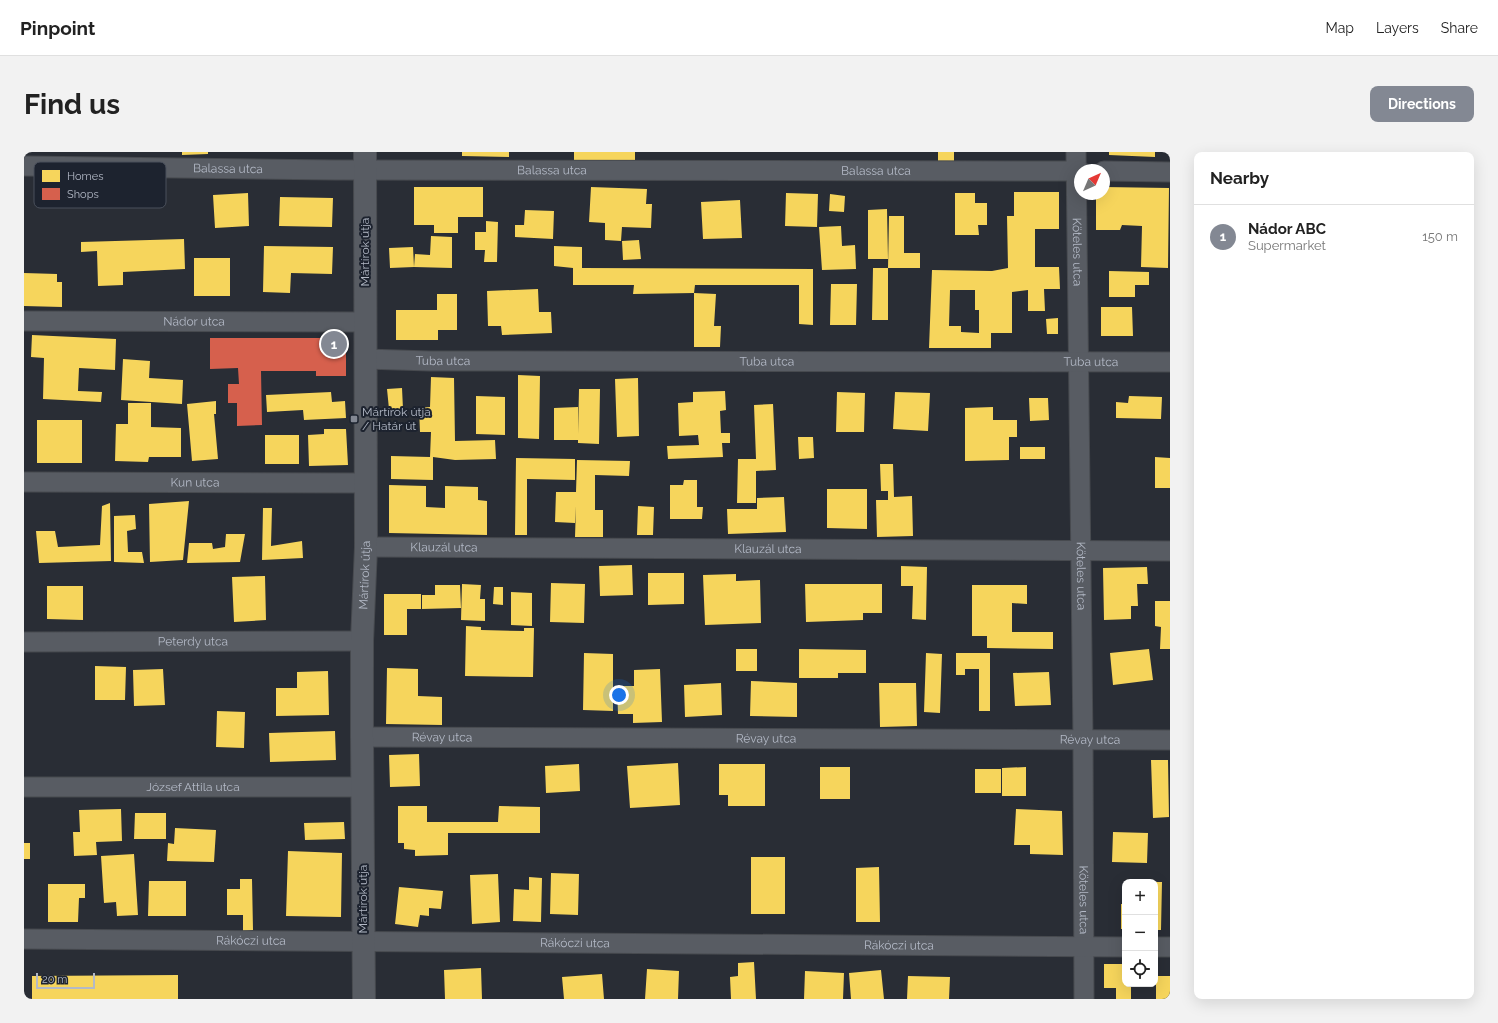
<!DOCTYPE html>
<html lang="en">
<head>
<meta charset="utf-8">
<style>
  :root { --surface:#fff; --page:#f2f2f2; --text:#222; --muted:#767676; --line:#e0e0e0; --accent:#838893 }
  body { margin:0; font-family:Raleway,sans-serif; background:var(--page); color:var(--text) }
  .controls { position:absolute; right:12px; bottom:12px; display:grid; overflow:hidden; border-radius:8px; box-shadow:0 4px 16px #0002 }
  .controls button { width:36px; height:36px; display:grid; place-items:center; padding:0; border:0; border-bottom:1px solid var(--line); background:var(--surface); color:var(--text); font:20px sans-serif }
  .compass { position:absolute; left:1050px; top:12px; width:36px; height:36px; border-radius:50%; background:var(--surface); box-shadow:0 4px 16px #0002; rotate:44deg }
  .scale { position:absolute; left:12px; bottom:10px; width:59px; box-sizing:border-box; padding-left:4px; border:2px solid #b3b9c6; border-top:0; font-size:11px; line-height:14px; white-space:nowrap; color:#b3b9c6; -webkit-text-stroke:3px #1d232f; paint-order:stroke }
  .you { position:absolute; left:595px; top:543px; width:14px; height:14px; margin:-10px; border:3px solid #fff; border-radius:50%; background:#1a73e8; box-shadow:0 0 0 6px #1a73e833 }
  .badge { display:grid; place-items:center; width:26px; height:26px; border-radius:50%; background:var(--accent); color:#fff; font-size:13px; font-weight:700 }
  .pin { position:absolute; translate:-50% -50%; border:2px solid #fff; box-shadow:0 1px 4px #0006 }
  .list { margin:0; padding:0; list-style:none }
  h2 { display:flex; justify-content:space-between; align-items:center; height:52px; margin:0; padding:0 16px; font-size:17px }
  h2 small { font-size:13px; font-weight:400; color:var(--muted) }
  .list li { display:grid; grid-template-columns:26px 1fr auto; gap:12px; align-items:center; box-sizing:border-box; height:64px; padding:0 16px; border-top:1px solid var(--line) }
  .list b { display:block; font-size:15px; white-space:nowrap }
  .list p { margin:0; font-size:13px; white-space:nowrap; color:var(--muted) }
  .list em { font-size:13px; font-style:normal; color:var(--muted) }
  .icon { flex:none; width:22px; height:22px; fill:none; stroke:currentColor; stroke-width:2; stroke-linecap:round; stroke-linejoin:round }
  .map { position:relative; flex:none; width:1146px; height:847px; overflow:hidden; border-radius:8px }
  header { display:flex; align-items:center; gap:24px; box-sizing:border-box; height:56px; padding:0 20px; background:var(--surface); border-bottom:1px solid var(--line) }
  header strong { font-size:19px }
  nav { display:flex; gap:22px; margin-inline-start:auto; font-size:14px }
  .intro { display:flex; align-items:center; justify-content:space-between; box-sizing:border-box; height:96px; padding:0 24px }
  h1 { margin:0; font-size:28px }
  .button { padding:10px 18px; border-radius:8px; background:var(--accent); color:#fff; font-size:14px; font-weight:700 }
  main { display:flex; gap:24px; padding:0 24px }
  aside { flex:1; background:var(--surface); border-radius:8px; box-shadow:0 4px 16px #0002 }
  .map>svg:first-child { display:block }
  .homes { fill:#f6d55c; fill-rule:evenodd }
  .shops { fill:#d6604d }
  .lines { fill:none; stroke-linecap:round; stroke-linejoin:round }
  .minor-casing { stroke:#474a4f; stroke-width:21 }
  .tertiary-casing { stroke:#474a4f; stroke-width:24 }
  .minor { stroke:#585c63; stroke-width:19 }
  .tertiary { stroke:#585c63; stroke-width:22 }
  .poi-dot { fill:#838893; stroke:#1d232f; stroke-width:1.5 }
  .labels { text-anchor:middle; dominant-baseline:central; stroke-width:4; stroke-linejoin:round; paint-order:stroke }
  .street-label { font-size:12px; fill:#b3b9c6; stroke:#1d232f }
  .poi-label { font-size:12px; fill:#b3b9c6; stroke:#1d232f; text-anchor:start }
  .key { fill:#1d232f; stroke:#4a505c; stroke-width:1 }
  .key-label { font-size:11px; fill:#b3b9c6 }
</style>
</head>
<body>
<header>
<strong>Pinpoint</strong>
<nav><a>Map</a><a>Layers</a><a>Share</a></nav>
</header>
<div class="intro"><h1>Find us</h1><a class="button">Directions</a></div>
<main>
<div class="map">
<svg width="1146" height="847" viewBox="0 0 1146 847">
  <rect width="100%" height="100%" fill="#292d35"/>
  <path class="homes" d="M158,0h26v2l-26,1z
    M438,0h47v5l-47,-1z
    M550,0h61v8h-61z
    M914,0h16v9h-16z
    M1085,0h46v5l-46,-2z
    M390,35h69v30h-25v16h-24v-8h-20z
    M567,35l56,2 -1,15h6l-1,24 -29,-1 -1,14 -16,-1v-17l-16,-1z
    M1080,35l65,1 -1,80 -27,-1 1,-41 -20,-1 -2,5h-24v-36h8z
    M990,40h45v37h-24v38h24l1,22h-16l1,22h-17v-21l-16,2v41h-21v15h-62l3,-78 60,1 16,-3 -1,-52h7zM926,138h25v20h4v23l-18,-1v-6h-12z
    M224,41l1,33 -34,2 -2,-33z
    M762,41l32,1 -1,33 -32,-1z
    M931,41h20v10h12v22h-9l1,10h-24z
    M806,42l15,2 -1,16 -15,-1z
    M256,45l53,1 -1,29 -53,-1z
    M716,48l2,38 -39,1 -2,-37z
    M863,57l1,50h-20v-49z
    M501,58l29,1 -1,28 -38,-2v-12h9z
    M865,64h15v37h16v15h-32z
    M462,69l12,1 -1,40h-13l1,-12h-10v-18h11z
    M817,74l1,20 13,-1 1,24 -34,1 -3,-43z
    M407,84l21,1v31l-38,-1 1,-13 15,1z
    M160,87l1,30 -62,3v13l-25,1 -1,-35 -16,1v-10z
    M615,88l2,19 -18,1 -1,-19z
    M240,94l69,1 -1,27 -41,-1 -1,20 -27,-1z
    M530,94l28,1v21l231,1v56l-14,-1v-39h-104l-1,8 22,1 -2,32h7l-1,21h-26v-54l-61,1 1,-9h-61v-17l-19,-2z
    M389,95l1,20 -24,1 -1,-20z
    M170,106h36v38h-36z
    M849,116h15v52h-16z
    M1085,119l40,1v13h-14v12h-26z
    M0,121l33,1v8h5v25l-38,-1z
    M807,132h26l-1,41h-26z
    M514,137l1,23h12l1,21 -50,2 -1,-9h-13l-1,-35z
    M413,142h20v36h-19v10h-42v-30h41z
    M1077,155h31l1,29h-32z
    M1034,166v16h-11l-1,-15z
    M8,183l84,4 -1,31 -36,-2 -1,23 24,1 -1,10 -58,-3 1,-41 -13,-1z
    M99,207l27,2 -1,17 34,2 -1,24 -61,-4z
    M494,223l22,1 -1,63 -21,-1z
    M407,225l23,1 1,63 40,-1 1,19 -41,1 -22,-3v23l-42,-1v-23l39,1 1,-25h-11l-1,-24 11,-1z
    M614,226l1,58 -22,1 -2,-58z
    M378,236l1,21h-14l-2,-20z
    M555,237h21l-1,55 -21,-1v-3h-24v-32l24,-1v27z
    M701,239l1,19 -6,1 1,22h9v10h-8l1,14 -55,2 -1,-13 32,-1 -1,-10 -19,1 -1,-33 15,-1v-10z
    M307,240l1,10 13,-1 1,17 -42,2 -1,-10 -36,2 -1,-17z
    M813,240l28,1 -1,39h-28z
    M871,240l35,1 -2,38 -35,-2z
    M452,244l29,1v38l-29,-1z
    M1105,244l33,1 -1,22 -45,-1v-16l12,1z
    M1005,246h19l1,22 -19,1z
    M192,249v13h-2l4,45 -26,2 -5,-57z
    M104,251h23v24l30,1v29h-32l-1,5 -33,-1 1,-37h12z
    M749,252l3,66 -20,1v32h-19l1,-44h18l-2,-54z
    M969,255v13h24v17h-8v23l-44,1v-53z
    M13,268h45v43h-45z
    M300,277h22l2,36 -39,1 -1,-31 16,-1z
    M241,283h34v29h-34z
    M774,285h15l1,21 -15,1z
    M996,295h25v12h-25z
    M1131,305l15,1v30h-15z
    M492,306l59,1v21l-48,-1v56h-12z
    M553,308l53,1 -1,15 -34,-1v35h8v27h-28l1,-31 -1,17 -20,-1 1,-30h20z
    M856,312h13l1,33 18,-1 1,40 -36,1 -1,-37h12v-9h-7z
    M660,328h13v27h6l-1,12h-32v-34h13z
    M365,333l37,1v21l19,1v-22l33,1v13l9,1v34l-98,-2z
    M803,337h40v40l-40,-1z
    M760,345l2,35 -58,2 -1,-25h30v-11z
    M165,349l-6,59 -33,2 -1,-58z
    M86,351l1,58 -72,2 -3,-32h19l3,16 42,-2 2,-39z
    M614,354l16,1 -1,28h-16z
    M239,356h9l-1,38 31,-5 1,17 -41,2z
    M111,363l1,14 -9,2 1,21h14l2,11 -30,-1v-46z
    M202,382h19l-5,28 -53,1 2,-20h23l1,6 12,-2z
    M608,413l1,30 -33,1 -1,-30z
    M877,414l26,1 -1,53 -14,-1 1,-33h-12z
    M1123,415l1,17h-11l1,22h-7v13l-27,1 -1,-52z
    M624,421h36v31l-36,1z
    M712,422v7l24,-1 1,43 -56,2 -2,-50z
    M241,424l1,44 -32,2 -2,-45z
    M527,431l34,1 -1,39 -34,-1z
    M438,432l19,1 -1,14h5v22l-24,-1z
    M781,432h77v29h-19v7l-57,2z
    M411,433h25l1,23 -39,1v-14h13z
    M948,433h55v19l-15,-1v29h41v17l-66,-1v-12h-15z
    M23,434h36v34l-36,-1z
    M470,435h9v18l-10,-1z
    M487,440l21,1v33l-21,-1z
    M360,442h37v15h-14v26h-23z
    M1131,449h15v48h-10l1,-22 -6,-1z
    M442,474l15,1v3l43,1v-3h10l-1,49 -68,-1z
    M712,497h21v22h-21z
    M775,497l67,1v23h-28v5h-39z
    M1125,497l4,31 -40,5 -3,-32z
    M560,501l29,1v57l-30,-1z
    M902,501l16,1 -2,59 -16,-1z
    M932,501h34v58h-11v-42h-14v6h-9z
    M71,514l31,1 -1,33h-30z
    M363,516l31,1v27l24,1v28l-56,-1z
    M139,517l2,36 -31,1 -1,-36z
    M636,517l2,53 -29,1v-9h-15l-1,-28h17v-16z
    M304,519l1,44 -53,1v-28h21v-16z
    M1025,520l2,33 -36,1 -2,-33z
    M727,529l46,2v34l-47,-1z
    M697,531l1,32 -37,2 -1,-32z
    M855,531h37l1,43 -37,1z
    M193,559l28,1 -1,36 -28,-1z
    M311,579l1,29 -66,2 -1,-29z
    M395,602l1,32 -30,1 -1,-32z
    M1127,608h17l1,57 -16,1z
    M654,611l2,42 -50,3 -3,-42z
    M555,612l1,27 -34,2 -1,-27z
    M695,612h46v42h-37v-11h-9z
    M796,615h30v32h-30z
    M1002,615v29h-24v-28z
    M951,617h26v24h-26z
    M374,654h29v16h71l1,-16 41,1v26h-92v22l-33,1v-6l-11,-1v-6h-6z
    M97,657l1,32 -26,1 1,13 -23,1 -1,-24h7l-1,-22z
    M992,657l46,2 1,44 -33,-1v-9h-16z
    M111,661h31v26h-32z
    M320,670l1,17 -40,1 -1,-17z
    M151,676l41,2 -2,32 -47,-1 1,-18 6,1z
    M1089,680l35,1 -1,30 -35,-1z
    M0,691h6v16h-6z
    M264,699l54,2 -1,64 -55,-1z
    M110,702l4,61 -21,1 -1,-14 -12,1 -3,-47z
    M727,705h34v57h-34z
    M855,715l1,55h-24v-54z
    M527,721l28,1 -1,41 -28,-1z
    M474,722l2,48 -28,2 -2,-49z
    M505,725l13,1 -1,44 -28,-1 1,-32 15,1z
    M216,727h12l1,51 -10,1v-16h-16v-26h13z
    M125,729h37v35h-38z
    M1131,730h7l-1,48h-6z
    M24,732h37v14h-6l-1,24h-30z
    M375,735l44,4 -2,18 -12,-1v8l-9,-1 -2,12 -23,-3z
    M1097,752h4v25h-4z
    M730,810l2,37h-25l-1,-22 8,-1v-13z
    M1080,812h21v20h6v15h-15v-11h-12z
    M457,816l1,31h-37l-1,-29z
    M623,817l32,2 -1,28h-33z
    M857,818l3,29h-33l-2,-26z
    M781,819l39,2 -1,26h-39z
    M578,822l2,25h-40l-2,-22z
    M154,823v24h-146v-23z
    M884,824l42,1 -1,22h-42z
    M1132,824h14v23h-14z"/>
  <path class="shops" d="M186,186h136v38h-30v-5h-55l1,54 -25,1v-23h-9v-19h11l-1,-16 -28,1z"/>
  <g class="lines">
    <defs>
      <g id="minor">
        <path id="s1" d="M1052,0l7,588 1,259"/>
        <path id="s2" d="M0,14l311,4 745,1"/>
        <path d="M1080,19l66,1"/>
        <path id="s3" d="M0,169l341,1"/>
        <path id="s4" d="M341,207l65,2 740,1"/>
        <path id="s5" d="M0,330l342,1"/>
        <path id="s6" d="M342,395l804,4"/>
        <path id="s7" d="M0,490l338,-1"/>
        <path id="s8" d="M338,585l808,3"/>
        <path id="s9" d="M0,635h339"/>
        <path id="s10" d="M0,787l1101,8"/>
        <path d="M1131,795h15"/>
      </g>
      <g id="tertiary">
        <path id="s11" d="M340,847l-2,-262v-96l4,-94 -1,-395"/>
      </g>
    </defs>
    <use href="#minor" class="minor-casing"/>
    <use href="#tertiary" class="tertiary-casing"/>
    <use href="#minor" class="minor"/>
    <use href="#tertiary" class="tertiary"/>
  </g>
  <rect class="poi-dot" x="326" y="263" width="8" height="8" rx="2"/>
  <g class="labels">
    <g class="street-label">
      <text stroke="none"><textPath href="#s2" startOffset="204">Balassa utca</textPath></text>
      <text stroke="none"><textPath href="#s2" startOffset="528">Balassa utca</textPath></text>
      <text stroke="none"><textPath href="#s2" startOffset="852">Balassa utca</textPath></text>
      <text transform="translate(341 100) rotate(-90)">Mártírok útja</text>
      <text stroke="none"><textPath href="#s1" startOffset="100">Köteles utca</textPath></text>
      <text stroke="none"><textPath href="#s3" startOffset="170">Nádor utca</textPath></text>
      <text stroke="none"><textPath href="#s4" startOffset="78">Tuba utca</textPath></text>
      <text stroke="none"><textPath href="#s4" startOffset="402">Tuba utca</textPath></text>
      <text stroke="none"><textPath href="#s4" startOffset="726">Tuba utca</textPath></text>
      <text stroke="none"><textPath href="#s5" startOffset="171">Kun utca</textPath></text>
      <text stroke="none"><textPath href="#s6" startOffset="78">Klauzál utca</textPath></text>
      <text stroke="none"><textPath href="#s6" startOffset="402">Klauzál utca</textPath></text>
      <text stroke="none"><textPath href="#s11" startOffset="424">Mártírok útja</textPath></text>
      <text stroke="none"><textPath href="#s1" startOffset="424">Köteles utca</textPath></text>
      <text stroke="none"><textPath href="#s7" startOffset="169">Peterdy utca</textPath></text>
      <text stroke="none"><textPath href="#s8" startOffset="80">Révay utca</textPath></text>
      <text stroke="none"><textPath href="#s8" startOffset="404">Révay utca</textPath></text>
      <text stroke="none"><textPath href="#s8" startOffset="728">Révay utca</textPath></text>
      <text stroke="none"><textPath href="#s9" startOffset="169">József Attila utca</textPath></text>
      <text transform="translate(339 747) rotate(-90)">Mártírok útja</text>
      <text stroke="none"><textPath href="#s1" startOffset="748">Köteles utca</textPath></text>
      <text stroke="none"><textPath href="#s10" startOffset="227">Rákóczi utca</textPath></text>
      <text stroke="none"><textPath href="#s10" startOffset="551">Rákóczi utca</textPath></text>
      <text stroke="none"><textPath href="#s10" startOffset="875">Rákóczi utca</textPath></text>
    </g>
    <g class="poi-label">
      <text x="338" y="260">Mártírok útja<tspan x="338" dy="14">/ Határ út</tspan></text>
    </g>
  </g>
  <rect x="10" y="10" width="132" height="46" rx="6" class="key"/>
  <rect x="18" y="18" width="18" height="12" fill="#f6d55c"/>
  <rect x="18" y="36" width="18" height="12" fill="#d6604d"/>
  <g class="key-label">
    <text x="43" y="28">Homes</text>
    <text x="43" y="46">Shops</text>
  </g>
</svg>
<div class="controls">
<button>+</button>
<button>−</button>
<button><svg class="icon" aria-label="locate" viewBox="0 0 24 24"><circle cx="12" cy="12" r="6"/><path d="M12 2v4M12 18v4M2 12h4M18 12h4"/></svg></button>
</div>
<svg class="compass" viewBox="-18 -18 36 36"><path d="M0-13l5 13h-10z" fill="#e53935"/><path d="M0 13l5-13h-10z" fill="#767676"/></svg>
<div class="scale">20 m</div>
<div class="you"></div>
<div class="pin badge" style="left:310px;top:192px">1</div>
</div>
<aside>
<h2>Nearby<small></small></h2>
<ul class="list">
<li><span class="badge">1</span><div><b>Nádor ABC</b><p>Supermarket</p></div><em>150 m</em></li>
</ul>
</aside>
</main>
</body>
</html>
